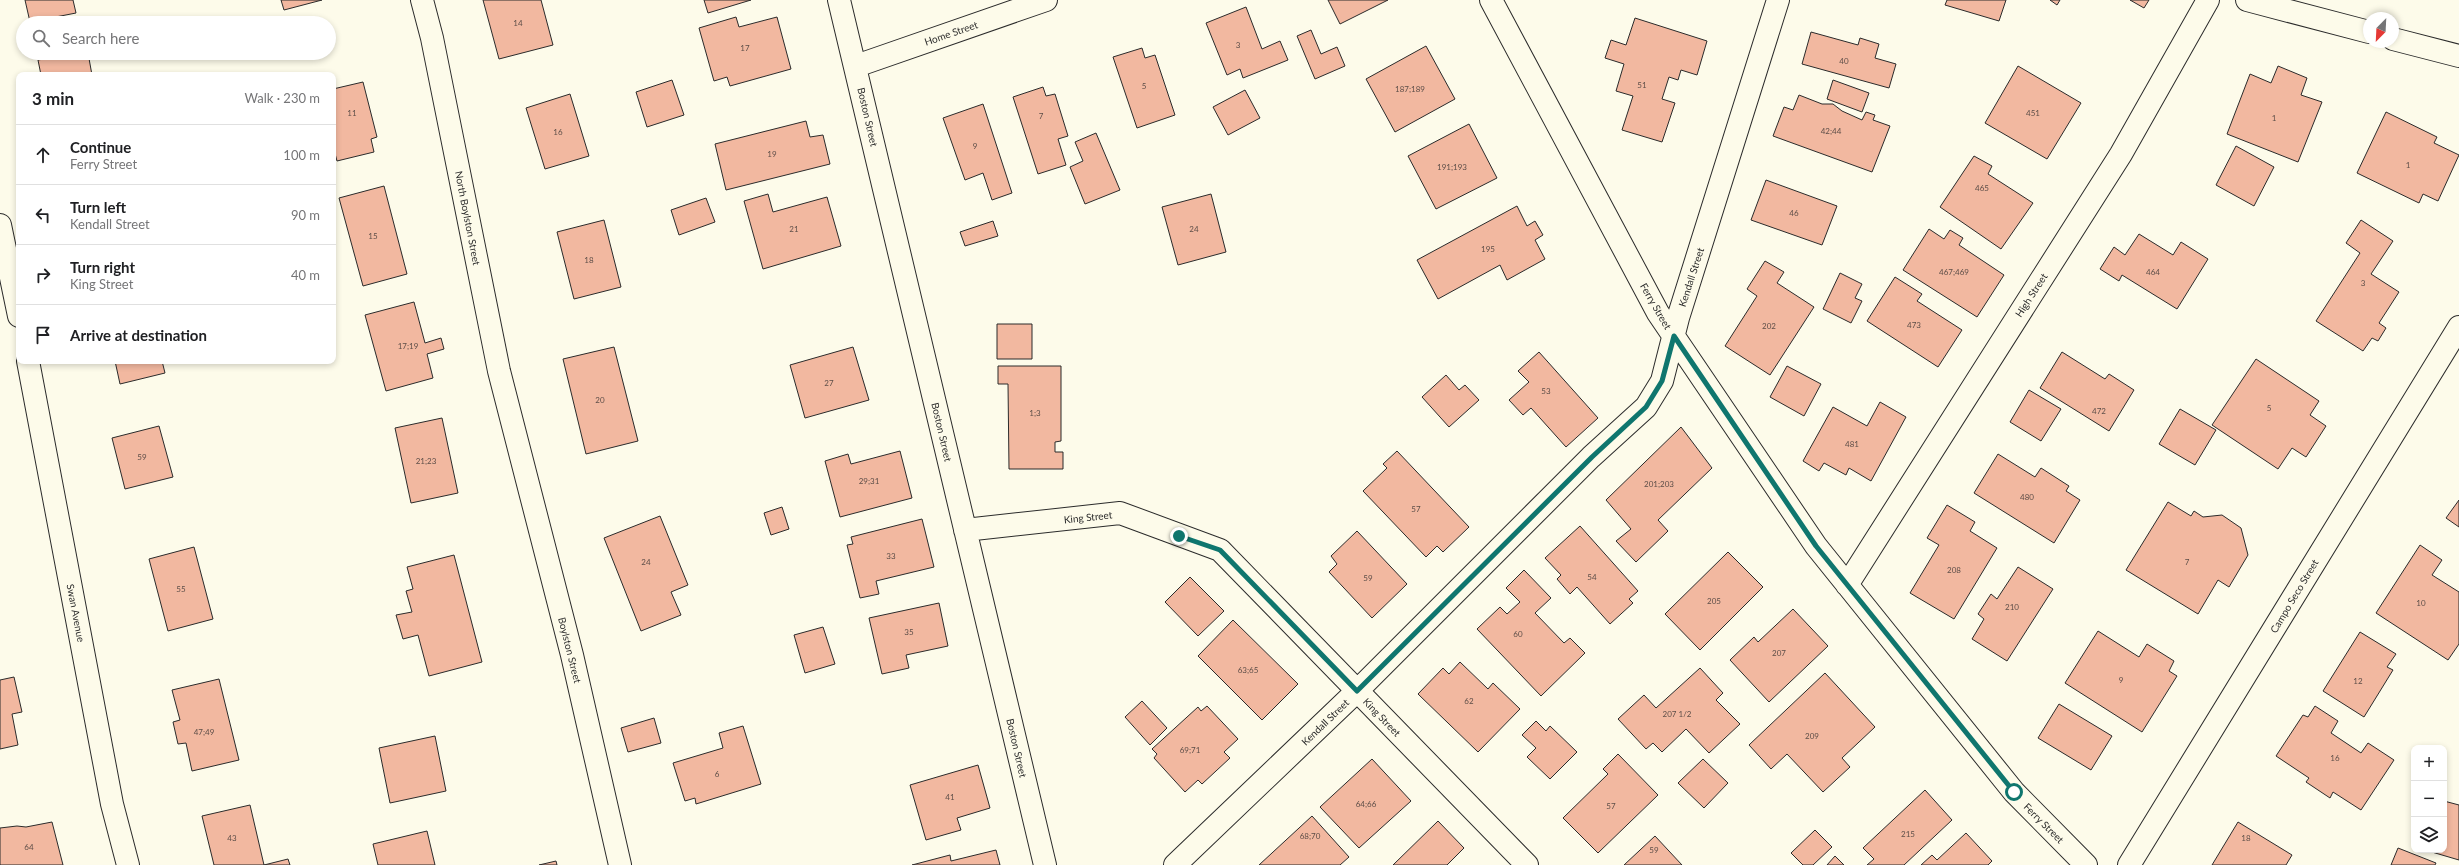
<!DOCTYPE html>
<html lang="en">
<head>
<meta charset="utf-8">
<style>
  :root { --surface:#fff; --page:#f2f2f2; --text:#202124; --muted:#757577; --line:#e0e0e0 }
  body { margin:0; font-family:Lato,sans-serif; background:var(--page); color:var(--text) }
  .controls { position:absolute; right:12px; bottom:12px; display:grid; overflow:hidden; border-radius:8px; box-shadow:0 2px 6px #0003 }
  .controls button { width:36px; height:36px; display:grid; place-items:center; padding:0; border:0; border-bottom:1px solid var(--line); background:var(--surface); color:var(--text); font:20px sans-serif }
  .compass { position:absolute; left:2363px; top:12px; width:36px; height:36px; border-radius:50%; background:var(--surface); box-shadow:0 2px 6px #0003; rotate:204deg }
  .stop { position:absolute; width:12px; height:12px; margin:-9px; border:3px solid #0f766e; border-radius:50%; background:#fff }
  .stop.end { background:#0f766e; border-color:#fff; box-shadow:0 1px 4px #0008 }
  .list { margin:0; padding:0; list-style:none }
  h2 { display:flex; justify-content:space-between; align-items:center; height:52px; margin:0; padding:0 16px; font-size:17px }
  h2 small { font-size:13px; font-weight:400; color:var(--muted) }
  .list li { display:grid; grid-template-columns:26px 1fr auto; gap:12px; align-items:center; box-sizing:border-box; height:60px; padding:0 16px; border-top:1px solid var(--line) }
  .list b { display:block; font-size:15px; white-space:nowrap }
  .list p { margin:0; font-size:13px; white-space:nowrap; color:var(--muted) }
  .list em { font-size:13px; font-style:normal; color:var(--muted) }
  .icon { flex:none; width:22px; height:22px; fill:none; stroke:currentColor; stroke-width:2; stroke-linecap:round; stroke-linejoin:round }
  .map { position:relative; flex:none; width:2459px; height:865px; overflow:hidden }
  .search { position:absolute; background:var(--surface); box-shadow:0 2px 6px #0003; left:16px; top:16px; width:320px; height:44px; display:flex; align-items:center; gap:10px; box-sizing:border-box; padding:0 14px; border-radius:22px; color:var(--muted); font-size:15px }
  .panel { position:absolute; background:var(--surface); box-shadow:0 2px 6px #0003; left:16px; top:72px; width:320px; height:292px; border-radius:8px }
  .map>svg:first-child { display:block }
  .building { fill:#f2b8a0; stroke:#2b2b2b }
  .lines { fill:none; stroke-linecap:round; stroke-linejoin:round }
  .minor-casing { stroke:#2b2b2b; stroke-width:24 }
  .minor { stroke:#fdfbea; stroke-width:22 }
  .route { stroke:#0f766e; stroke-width:5 }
  .labels { text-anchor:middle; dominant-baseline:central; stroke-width:3; stroke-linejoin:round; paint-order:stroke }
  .number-label { font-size:8px; fill:#5d4e48 }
  .street-label { font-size:10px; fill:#2b2b2b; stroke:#fdfbea }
</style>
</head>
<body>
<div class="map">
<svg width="2459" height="865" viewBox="0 0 2459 865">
  <rect width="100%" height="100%" fill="#fdfbea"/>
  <path class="building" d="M25,0h48l3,13 -46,9z
    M281,0h41l-38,10z
    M483,0h58l12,45 -54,14z
    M704,0h47l-43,13z
    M1328,0h60l-48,24z
    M1947,0h59l-7,21 -54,-16z
    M2050,0h10l-3,5z
    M2130,0h19l-5,8z
    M1246,7l16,42 18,-8 8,19 -45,18 -3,-9 -13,6 -21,-52z
    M736,17l3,10 38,-10 14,52 -61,17 -3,-9 -13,4 -15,-53z
    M1635,18l72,23 -10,34 -16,-5 -3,10 -9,-3 -7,22 13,4 -13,39 -40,-12 11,-34 -17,-5 8,-27 -19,-6 6,-18 15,5z
    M1311,30l10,24 16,-7 8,19 -30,13 -18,-43z
    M1811,32l47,13 2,-7 19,6 -4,14 21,6 -7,24 -87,-24z
    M1426,46l29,53 -60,33 -29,-53z
    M1142,48l3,10 10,-3 20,60 -38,13 -24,-71z
    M78,53h10l4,22h-51l-3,-15z
    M2018,66l63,37 -34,56 -62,-36z
    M2278,66l29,12 -6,17 21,7 -24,60 -71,-28 23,-60 21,9z
    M672,80l12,35 -37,12 -11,-35z
    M1833,80l36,13 -7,19 -35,-13z
    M363,82l14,55 -6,2 3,13 -37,9 -4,-15v-57z
    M1043,87l3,9 9,-2 13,42 -10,3 8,26 -28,9 -25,-77z
    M1245,90l15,28 -32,17 -15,-28z
    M570,94l19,62 -44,13 -19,-61z
    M1799,95l23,9h11l9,7 20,9 4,-8 9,3 -2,5 17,6 -18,46 -99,-36 11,-29 9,3z
    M983,104l29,89 -20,7 -9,-27 -18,7 -22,-62z
    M2386,112l51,25 -3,6 25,12 -21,46 -15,-7 -4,9 -62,-30z
    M806,121l4,16 13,-2 7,29 -104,26 -11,-46z
    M1469,124l28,54 -61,31 -28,-53z
    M1096,133l24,57 -35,14 -15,-37 13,-6 -8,-19z
    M2236,146l38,21 -20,39 -38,-21z
    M1974,156l18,10 -4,8 45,29 -32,46 -61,-42z
    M1766,180l71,26 -15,39 -71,-25z
    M384,186l23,88 -44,12 -24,-88z
    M768,194l5,18 54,-15 14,49 -78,23 -19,-68z
    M1211,194l15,58 -48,13 -16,-58z
    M706,198l9,24 -36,13 -8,-25z
    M1517,206l10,20 8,-5 8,14 -8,5 10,19 -38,21 -7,-15 -62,34 -21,-39z
    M604,220l17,67 -47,12 -17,-67z
    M2361,220l32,21 -22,33 28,18 -20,31 7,5 -8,13 -6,-3 -9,13 -47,-30 44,-68 -14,-10z
    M993,221l5,15 -33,10 -5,-14z
    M1929,229l15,10 6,-9 13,8 -4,7 45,30 -27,42 -74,-47z
    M2139,234l34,21 8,-13 27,17 -31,50 -55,-34 -3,6 -19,-12 14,-22 11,8z
    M1765,261l19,11 -7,11 37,24 -44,68 -45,-29 32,-50 -10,-7z
    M1840,273l22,11 -7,14 7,3 -11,22 -28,-14z
    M1895,277l27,17 -5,7 45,29 -24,37 -71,-46z
    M414,302l11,41 16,-5 3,11 -17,5 6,24 -47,13 -21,-76z
    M997,324h35v35h-35z
    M614,347l24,94 -52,13 -23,-95z
    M853,347l16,53 -64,18 -15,-53z
    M1539,352l59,66 -32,29 -35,-39 -8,7 -14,-15 20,-18 -11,-11z
    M2062,352l43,27 4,-5 25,16 -25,41 -69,-43z
    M2256,359l63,42 -9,14 16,11 -20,31 -14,-9 -14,21 -66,-44z
    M115,361h47l3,12 -45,11z
    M998,366h63v75l-6,1v10h8v17h-54l-1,-85h-10z
    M1787,366l34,18 -17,32 -34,-19z
    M1446,375l13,15 6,-5 14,15 -30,27 -27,-30z
    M2029,390l32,19 -20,32 -31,-19z
    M1880,402l26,15 -35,64 -22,-13 -3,7 -22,-12 -5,8 -16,-10 30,-54 34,19z
    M2180,409l36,21 -21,35 -36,-21z
    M442,418l16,75 -47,10 -16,-75z
    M159,426l14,51 -48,12 -13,-51z
    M1681,427l31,41 -54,52 10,11 -32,31 -20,-21 15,-12 -25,-29z
    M900,451l12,47 -72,19 -15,-56 23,-7 3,10z
    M1397,451l72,76 -26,25 -6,-6 -11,11 -63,-66 24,-23 -4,-4z
    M1998,454l37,23 6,-9 28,18 -3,5 14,9 -26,43 -80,-50z
    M2459,500v27l-13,-9z
    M2168,502l23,14 3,-5 9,6 19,-2 19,13 7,27 -19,32 -11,-7 -20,34 -72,-44z
    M1947,505l28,17 -5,9 27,17 -43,71 -44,-26 29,-48 -12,-7z
    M782,507l7,22 -18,6 -7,-22z
    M660,516l28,69 -17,7 10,23 -40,16 -37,-93z
    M922,519l12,48 -58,14 3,13 -19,4 -13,-53 6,-1 -2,-7z
    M1580,526l58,65 -9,8 4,4 -23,21 -33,-37 -7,7 -13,-15 4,-4 -16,-17z
    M1357,531l50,53 -35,34 -43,-46 8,-8 -6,-8z
    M2420,545l22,15 -10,15 27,17v52l-11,16 -72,-47z
    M194,547l19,72 -45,12 -19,-72z
    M1728,552l35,35 -63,63 -35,-36z
    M454,555l28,107 -53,14 -11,-41 -15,4 -7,-24 16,-3 -6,-21 7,-2 -6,-22z
    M2018,567l35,22 -46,72 -35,-22 12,-20 -6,-5 13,-20 6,5z
    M1524,570l27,28 -16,15 29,30 6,-5 15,15 -44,43 -64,-67 23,-22 7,7 13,-12 -14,-14z
    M1190,577l34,34 -26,25 -33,-34z
    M939,603l9,43 -42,9 3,13 -27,6 -13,-56z
    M1793,609l35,37 -59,56 -39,-42 24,-23 4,5z
    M1233,620l65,64 -36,36 -64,-64z
    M823,627l12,37 -30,9 -11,-38z
    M2098,631l41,26 8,-13 27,17 -5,10 8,5 -35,56 -77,-49z
    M2360,632l36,22 -9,13 6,3 -29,47 -41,-26z
    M1460,662l28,27 5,-6 27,26 -42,43 -60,-58 25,-26 6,6z
    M1700,668l23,25 -7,7 24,24 -31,29 -23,-24 -24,23 -9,-9 -7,6 -28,-30 26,-24 12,13z
    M1825,673l50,54 -33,31 8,9 -27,25 -36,-38 -16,15 -22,-24z
    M14,677l8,35 -10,2 6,31 -18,4v-69z
    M219,679l20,81 -47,11 -6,-28 -8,1 -5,-22 7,-2 -8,-30z
    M1142,701l25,27 -17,17 -25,-28z
    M2059,704l53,32 -21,34 -53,-32z
    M1207,706l31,33 -14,13 6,6 -28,26 -4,-4 -13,12 -31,-34 3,-4 -5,-5 46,-42 3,4z
    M2315,706l23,15 -7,12 30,20 7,-10 26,17 -33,50 -28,-18 -3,6 -24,-16 3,-4 -33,-22 27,-41 5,2z
    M654,718l7,25 -33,9 -7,-24z
    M1536,721l10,10 4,-5 27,26 -27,27 -23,-22 9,-9 -14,-13z
    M743,726l18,58 -65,20 -1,-6 -10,3 -12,-38 50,-15 -4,-15z
    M435,736l11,55 -56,12 -11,-55z
    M1618,754l40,41 -60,58 -35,-35 45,-44 -5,-5z
    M1372,759l39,42 -52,47 -39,-41z
    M1703,759l25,24 -24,25 -26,-25z
    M978,765l12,43 -33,10 4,12 -35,10 -16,-55z
    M1925,790l27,30 -48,45h-37l7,-6 -11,-11z
    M2444,801l15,4v55l-34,-10h19z
    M250,805l14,60 24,-6 2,6h-76l-12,-49z
    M1312,816l37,41 -9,8h-81z
    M1438,821l26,27 -17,17h-54z
    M52,822l11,43h-63v-37l17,-2 9,1z
    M2238,822l54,33 -6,10h-74z
    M1815,830l17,17 -19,18h-10l-12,-12z
    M427,831l8,34h-57l-5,-21z
    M1966,833l26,28 -4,4h-67l11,-10 5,5z
    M1655,836l27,29h-58z
    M2398,848l38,15 -1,2h-44z
    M996,850l4,15h-88l38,-10 1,6z
    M1835,856l9,9h-17z
    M556,861l1,4h-18z"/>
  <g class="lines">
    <defs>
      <path id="minor" d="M422,0l10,38 67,333 73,284 48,210
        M839,0l206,865
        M1491,0l167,313 158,233 198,246 72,73
        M2247,0l122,32
        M2393,39l66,17
        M856,66l190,-66
        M0,225l19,91
        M28,361l84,443 16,61
        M965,530l155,-17 100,37 307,315
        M1847,585l274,-431 87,-154
        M1175,865l182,-174 234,-234 55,-50 16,-26 16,-63 100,-318
        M2129,865l330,-538"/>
    </defs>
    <use href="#minor" class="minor-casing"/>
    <use href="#minor" class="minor"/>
  </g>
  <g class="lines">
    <path class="route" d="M1179,536l41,14 137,141 235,-234 54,-50 16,-26 12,-45 142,210 198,246"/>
  </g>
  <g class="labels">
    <g class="number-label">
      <text x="518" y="23">14</text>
      <text x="1238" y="45">3</text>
      <text x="745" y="48">17</text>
      <text x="1844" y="61">40</text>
      <text x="1642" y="85">51</text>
      <text x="1144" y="86">5</text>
      <text x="1410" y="89">187;189</text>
      <text x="352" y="113">11</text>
      <text x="2033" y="113">451</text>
      <text x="1041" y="116">7</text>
      <text x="2274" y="118">1</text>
      <text x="1831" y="131">42;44</text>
      <text x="558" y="132">16</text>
      <text x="975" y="146">9</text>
      <text x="772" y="154">19</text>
      <text x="2408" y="165">1</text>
      <text x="1452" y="167">191;193</text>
      <text x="1982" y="188">465</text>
      <text x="1794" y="213">46</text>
      <text x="794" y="229">21</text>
      <text x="1194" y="229">24</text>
      <text x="373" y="236">15</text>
      <text x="1488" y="249">195</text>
      <text x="589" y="260">18</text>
      <text x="1954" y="272">467;469</text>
      <text x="2153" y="272">464</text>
      <text x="2363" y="283">3</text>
      <text x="1914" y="325">473</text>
      <text x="1769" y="326">202</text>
      <text x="408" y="346">17;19</text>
      <text x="829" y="383">27</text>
      <text x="1546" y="391">53</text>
      <text x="600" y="400">20</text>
      <text x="2269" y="408">5</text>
      <text x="2099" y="411">472</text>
      <text x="1035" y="413">1;3</text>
      <text x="1852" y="444">481</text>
      <text x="142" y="457">59</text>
      <text x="426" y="461">21;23</text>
      <text x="869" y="481">29;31</text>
      <text x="1659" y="484">201;203</text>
      <text x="2027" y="497">480</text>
      <text x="1416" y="509">57</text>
      <text x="891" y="556">33</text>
      <text x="646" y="562">24</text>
      <text x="2187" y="562">7</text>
      <text x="1954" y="570">208</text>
      <text x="1592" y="577">54</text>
      <text x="1368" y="578">59</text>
      <text x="181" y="589">55</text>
      <text x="1714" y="601">205</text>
      <text x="2421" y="603">10</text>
      <text x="2012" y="607">210</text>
      <text x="909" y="632">35</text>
      <text x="1518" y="634">60</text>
      <text x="1779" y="653">207</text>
      <text x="1248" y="670">63;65</text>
      <text x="2121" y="680">9</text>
      <text x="2358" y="681">12</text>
      <text x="1469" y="701">62</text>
      <text x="1677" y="714">207 1/2</text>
      <text x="204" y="732">47;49</text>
      <text x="1812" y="736">209</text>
      <text x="1190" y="750">69;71</text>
      <text x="2335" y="758">16</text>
      <text x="717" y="774">6</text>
      <text x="950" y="797">41</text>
      <text x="1366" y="804">64;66</text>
      <text x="1611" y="806">57</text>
      <text x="1908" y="834">215</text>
      <text x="1310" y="836">68;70</text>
      <text x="232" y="838">43</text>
      <text x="2246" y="838">18</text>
      <text x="29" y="847">64</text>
      <text x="1654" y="850">59</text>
    </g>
    <g class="street-label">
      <text transform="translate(951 33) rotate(-19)">Home Street</text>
      <text transform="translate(868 117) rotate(77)">Boston Street</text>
      <text transform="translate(468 218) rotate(79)">North Boylston Street</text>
      <text transform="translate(1691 277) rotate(-72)">Kendall Street</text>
      <text transform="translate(2031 295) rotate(-57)">High Street</text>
      <text transform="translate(1656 306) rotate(60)">Ferry Street</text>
      <text transform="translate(942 432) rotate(77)">Boston Street</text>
      <text transform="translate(1088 517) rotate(-6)">King Street</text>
      <text transform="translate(2294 596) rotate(-59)">Campo Seco Street</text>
      <text transform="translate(76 613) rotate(79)">Swan Avenue</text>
      <text transform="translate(570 650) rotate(76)">Boylston Street</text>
      <text transform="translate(1382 717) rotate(46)">King Street</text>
      <text transform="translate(1325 722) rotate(-44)">Kendall Street</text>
      <text transform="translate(1017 748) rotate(77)">Boston Street</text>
      <text transform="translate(2044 823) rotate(45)">Ferry Street</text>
    </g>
  </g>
</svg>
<div class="controls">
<button>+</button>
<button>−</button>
<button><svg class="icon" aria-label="layers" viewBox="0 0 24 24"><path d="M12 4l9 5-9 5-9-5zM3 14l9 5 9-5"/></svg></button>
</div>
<svg class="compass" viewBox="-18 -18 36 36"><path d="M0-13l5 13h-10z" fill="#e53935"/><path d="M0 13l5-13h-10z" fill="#757577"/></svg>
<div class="stop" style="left:2014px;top:792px"></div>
<div class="stop end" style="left:1179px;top:536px"></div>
<div class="search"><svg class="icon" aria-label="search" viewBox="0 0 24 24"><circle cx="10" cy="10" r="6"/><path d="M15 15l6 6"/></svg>Search here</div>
<section class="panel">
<h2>3 min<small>Walk · 230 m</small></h2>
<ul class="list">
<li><svg class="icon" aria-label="ahead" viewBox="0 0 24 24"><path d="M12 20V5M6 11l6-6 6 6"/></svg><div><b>Continue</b><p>Ferry Street</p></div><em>100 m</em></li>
<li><svg class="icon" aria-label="left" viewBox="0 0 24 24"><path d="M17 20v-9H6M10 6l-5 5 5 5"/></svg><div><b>Turn left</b><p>Kendall Street</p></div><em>90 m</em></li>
<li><svg class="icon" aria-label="right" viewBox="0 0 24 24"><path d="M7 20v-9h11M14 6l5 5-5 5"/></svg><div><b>Turn right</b><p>King Street</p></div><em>40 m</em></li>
<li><svg class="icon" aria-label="arrive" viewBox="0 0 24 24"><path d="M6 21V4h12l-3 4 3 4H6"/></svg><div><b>Arrive at destination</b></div></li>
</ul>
</section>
</div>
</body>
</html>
